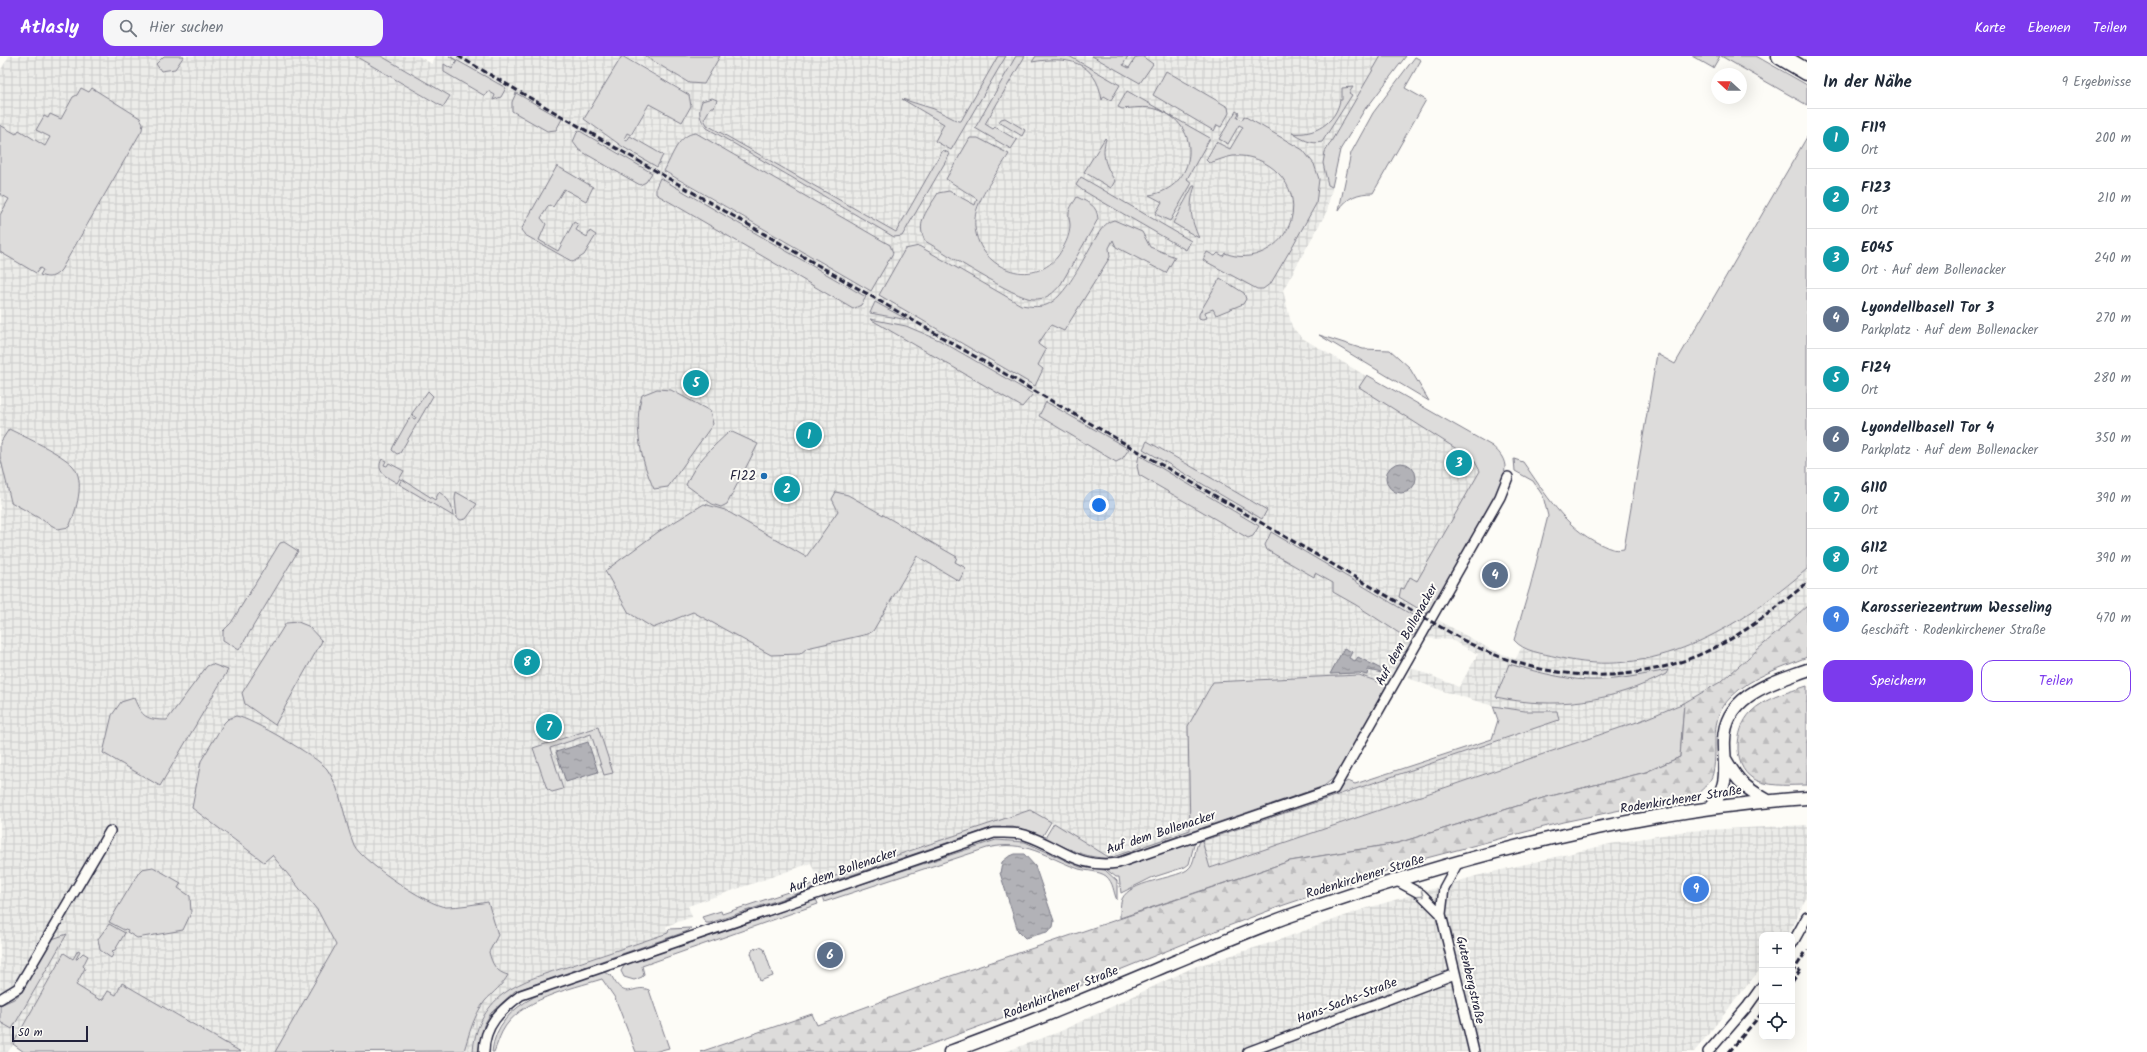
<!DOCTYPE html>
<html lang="de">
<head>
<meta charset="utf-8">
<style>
  :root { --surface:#fff; --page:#f6f6f7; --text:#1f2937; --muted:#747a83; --line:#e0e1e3; --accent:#7c3aed }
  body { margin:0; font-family:Kalam,sans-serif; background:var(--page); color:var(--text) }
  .controls { position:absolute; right:12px; bottom:12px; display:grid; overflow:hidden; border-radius:8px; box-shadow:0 4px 16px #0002 }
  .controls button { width:36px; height:36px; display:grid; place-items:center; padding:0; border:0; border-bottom:1px solid var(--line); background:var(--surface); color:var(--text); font:20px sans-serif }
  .compass { position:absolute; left:1711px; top:12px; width:36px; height:36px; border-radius:50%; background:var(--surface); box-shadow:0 4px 16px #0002; rotate:291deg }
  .scale { position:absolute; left:12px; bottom:10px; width:76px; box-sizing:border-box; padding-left:4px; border:2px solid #22223b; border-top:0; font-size:11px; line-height:14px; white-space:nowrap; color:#22223b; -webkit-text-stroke:3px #fdfcf7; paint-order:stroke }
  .you { position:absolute; left:1099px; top:449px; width:14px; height:14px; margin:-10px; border:3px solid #fff; border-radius:50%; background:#1a73e8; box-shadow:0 0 0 6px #1a73e833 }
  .badge { display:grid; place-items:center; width:26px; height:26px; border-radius:50%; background:var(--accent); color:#fff; font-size:13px; font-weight:700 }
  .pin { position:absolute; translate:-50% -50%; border:2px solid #fff; box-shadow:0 1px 4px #0006 }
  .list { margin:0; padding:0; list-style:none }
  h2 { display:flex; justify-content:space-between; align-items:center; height:52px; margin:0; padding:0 16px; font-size:17px }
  h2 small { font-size:13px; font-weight:400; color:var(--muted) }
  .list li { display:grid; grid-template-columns:26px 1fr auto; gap:12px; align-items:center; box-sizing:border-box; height:60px; padding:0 16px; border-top:1px solid var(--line) }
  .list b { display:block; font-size:15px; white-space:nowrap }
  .list p { margin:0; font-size:13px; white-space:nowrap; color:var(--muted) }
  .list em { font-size:13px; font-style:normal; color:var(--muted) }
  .actions { display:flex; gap:8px; padding:12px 16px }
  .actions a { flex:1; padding:9px 0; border:1px solid var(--accent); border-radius:12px; text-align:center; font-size:14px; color:var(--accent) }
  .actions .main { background:var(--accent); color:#fff }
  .icon { flex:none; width:22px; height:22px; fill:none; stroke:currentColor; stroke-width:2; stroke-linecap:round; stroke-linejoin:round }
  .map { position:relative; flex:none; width:1807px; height:996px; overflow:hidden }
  header { display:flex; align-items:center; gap:24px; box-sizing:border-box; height:56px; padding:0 20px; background:var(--accent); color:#fff }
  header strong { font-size:19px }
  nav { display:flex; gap:22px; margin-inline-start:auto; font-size:14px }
  .search { width:280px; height:36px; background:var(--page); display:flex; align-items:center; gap:10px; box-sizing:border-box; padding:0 14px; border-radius:12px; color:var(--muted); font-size:15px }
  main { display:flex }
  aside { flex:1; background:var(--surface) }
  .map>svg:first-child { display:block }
  .industrial { fill:url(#industrial-grid); fill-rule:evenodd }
  .green { fill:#dddcdb; stroke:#807f8b }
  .forest { fill:url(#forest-firs); stroke:#807f8b }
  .water { fill:url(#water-ripples); stroke:#787885 }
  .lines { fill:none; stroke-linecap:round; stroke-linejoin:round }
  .minor-casing { stroke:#22223b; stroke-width:12 }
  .secondary-casing { stroke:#22223b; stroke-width:15 }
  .motorway-casing { stroke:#22223b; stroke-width:19 }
  .minor { stroke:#fdfcf7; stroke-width:9 }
  .secondary { stroke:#fdfcf7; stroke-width:12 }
  .motorway { stroke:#fdfcf7; stroke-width:16 }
  .rail { stroke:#22223b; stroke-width:3; stroke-dasharray:6 3; stroke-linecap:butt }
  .oneway { stroke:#9a9aa2 }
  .poi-dot { fill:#1f6fb2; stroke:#fdfcf7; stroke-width:1.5 }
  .labels { text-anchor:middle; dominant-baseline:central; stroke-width:4; stroke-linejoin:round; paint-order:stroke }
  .poi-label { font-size:13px; fill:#22223b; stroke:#fdfcf7; text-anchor:end }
  .street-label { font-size:13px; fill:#22223b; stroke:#fdfcf7 }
</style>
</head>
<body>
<header>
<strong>Atlasly</strong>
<div class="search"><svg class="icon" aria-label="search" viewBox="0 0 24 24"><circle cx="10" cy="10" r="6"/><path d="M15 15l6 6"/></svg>Hier suchen</div>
<nav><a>Karte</a><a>Ebenen</a><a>Teilen</a></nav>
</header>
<main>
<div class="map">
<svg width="1807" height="996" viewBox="0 0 1807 996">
  <defs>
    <pattern id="industrial-grid" width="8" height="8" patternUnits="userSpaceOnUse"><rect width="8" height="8" fill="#ecece9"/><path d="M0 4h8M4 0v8" fill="none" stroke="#cacac9"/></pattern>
    <pattern id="forest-firs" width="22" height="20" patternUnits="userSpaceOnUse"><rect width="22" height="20" fill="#dddcdb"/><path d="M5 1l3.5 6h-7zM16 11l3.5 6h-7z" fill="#bdbcbd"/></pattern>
    <pattern id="water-ripples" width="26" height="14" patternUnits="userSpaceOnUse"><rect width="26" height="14" fill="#b2b2b7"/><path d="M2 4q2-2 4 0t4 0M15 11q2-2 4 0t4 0" fill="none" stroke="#909096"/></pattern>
  </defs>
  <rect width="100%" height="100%" fill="#fdfcf7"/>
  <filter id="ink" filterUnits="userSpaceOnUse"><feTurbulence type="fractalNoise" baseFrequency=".025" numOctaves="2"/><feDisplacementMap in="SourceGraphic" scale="8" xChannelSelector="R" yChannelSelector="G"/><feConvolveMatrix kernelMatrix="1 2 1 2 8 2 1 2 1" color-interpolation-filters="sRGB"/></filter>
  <g filter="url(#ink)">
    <path class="industrial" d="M9,0h155l-8,8 26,-5 2,-3h171l87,51 8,-11 -69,-40h37l14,8 4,-8h186l-38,63 39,28 7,-11 -3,6 -3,-2 3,-7 5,2 17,-31 33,-14 -58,-34h21l44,27 15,1 16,-28h677l-57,94 -13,61 -44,79 9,37 10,11 187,111 11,38 -77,134 2,1 -38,63 -28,-10 -146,7 -25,45 2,103 -80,28 -80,-48 -212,72 -7,-19 -123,43 4,11 -26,9 2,7 -130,43 -24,11 -27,23 -7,13 -6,19 -1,10h-449l-11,-7 -5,7h-8v-981zM702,45l9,5 -7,14 3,5 189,108 47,-82 7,3 -56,83 -187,-109 -7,-8v-12zM686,79l185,156 -207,-119zM1009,98l-28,45 -6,17 -1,13 4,13 6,12 14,11 14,6h19l15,-5 11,-9 9,-16 4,-14 -1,-15h29v7l-37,65 -37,14 -103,-75 28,-32 26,14 2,-6 -31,-20zM661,122l192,131 -197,-115v-7zM1100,176l-36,99 -13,-7 -14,20 9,6 -8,15 -119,-119 102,59 14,2 12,-2 13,-8zM875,246l31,18 -36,-7zM906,270l33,14 94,54zM1147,385l119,69 -4,8 -119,-69zM1271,476l148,87 -85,-36 -67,-33 -2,-5 1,-5z
      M1807,513v37l-85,75 -38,22 -44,18 -430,147 -9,-26 358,-122 -2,-9h-32l-32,-5 -50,-15 -35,-13 4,-10 47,19 19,-33 -27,-14 -24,-2 11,-18 52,29 26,10 5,-11 49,12 29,4 28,-1 153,-71z
      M1807,769v71l-18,37 -2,2h-25v32l-68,85h-689l54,-20 135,-65 85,-27 82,-30 115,-34 134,-32 76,-13z"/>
    <path class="green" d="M164,0h20l-9,13 -14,2 -5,-7z
      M355,0h26l69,40 -7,11z
      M449,0l57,32 -5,9 -8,3 2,-5 -7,-4 -3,5 -41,-24v-8l8,5 5,-8z
      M622,0l67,39 2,11 -9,16 -33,-18 -18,31 -4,-2 -3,6 3,2 3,-5 33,19 -6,12 -34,-20 -39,-28z
      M645,0h75l-16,28 -15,-1z
      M998,0h8l-55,94 -16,-9 9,-17 -42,-25 32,10 24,12h3z
      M1016,0h9l-40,68 8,5 2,-2 22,13 -6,9 -36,-21z
      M1036,0h33l51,29 -9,15 -7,-4 -2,4c-6,-40 -36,-44 -70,-38z
      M1092,0h36l-5,9 6,3 7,-11 6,-1 11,8 -13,19z
      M1381,0h25l-40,53 2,-5 -28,46 -8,37 -4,-2 -5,-22 2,-11z
      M1692,0h28l-7,12z
      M1721,0h35l51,29v20z
      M1415,1l6,3 -16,28 21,12 -53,93c-15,0 -26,4 -34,17l12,-57 22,-40z
      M1166,15l62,36 1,6 -8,14 -4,-2 -3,6 -61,-36z
      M1353,31l-4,6 3,2 -30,47c-11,3 -20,-3 -30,-9 22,3 44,-10 48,-33h2v-12z
      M81,32l8,4 3,-4 48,30 3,5 -1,7 -81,140c-6,7 -12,9 -21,5l3,-5 -3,-2 -4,5 -36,-21v-37l9,-16 -9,-5v-69l16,9 3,-4 26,16 5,-9 -14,-7 8,-14 4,2 2,-4 11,5 12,-22 4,-2z
      M1127,35l83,47 -23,41 5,4 -22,38 -15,-7 7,-12 -13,-7c48,-6 56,-71 7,-86 -10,-3 -24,-1 -34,0l-4,-2z
      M516,37l46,26 -6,11 -9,1 -35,-20v-9z
      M712,42l5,2 -3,7h-3l-7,12 3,6 189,107 47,-82 7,4 -48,82 -8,1 -187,-109c-8,-9 -9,-16 -5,-27z
      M1236,55l3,2 -2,4 5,3 2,-4 59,34 11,14 5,15 -3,25 -24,43 -21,36 -8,6h-6l-54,-29 4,-8 8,4 3,-3 5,3 2,-3c26,11 58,-5 66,-33 10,-36 -24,-67 -58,-64 -8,1 -16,5 -24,7l-3,-3 10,-18 14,7 13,-22 -4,-2 -11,19 -9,-5z
      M1005,62l20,12 -3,6 -23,-14 2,-3z
      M578,74l74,43 -6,9 -6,3 -61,-35 -6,-8z
      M696,77l194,112 3,8 -22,38 -207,-120c8,-14 14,-37 32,-38z
      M1807,81v432c-68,59 -156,113 -250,88 -15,-4 -33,-5 -43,-17l16,-53 18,-71 -5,-20 -10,-15 -18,-10 -1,-12 9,3c22,31 42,66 77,82 9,4 14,7 24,5l33,-195 18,10z
      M970,82h8l31,16c-11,18 -32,44 -34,64 -4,47 55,74 83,38 6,-9 12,-20 12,-31 0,-4 -2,-8 -1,-12 0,-5 6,-12 8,-16 12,6 20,8 21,22l-37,65c-7,9 -15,16 -28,15 -17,0 -89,-47 -108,-58 -10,-19 3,-31 13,-48l11,-2 26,14 2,-6 -31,-20z
      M1105,82l1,1c-5,16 0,28 9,42l-4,7 -27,-16z
      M557,110l36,21 -7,14 -22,-12 -11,18 -4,-2 -8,13 5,6 -7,16 19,11 16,-29 5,3 -3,5 11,7 3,-6 6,4 -12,20 -11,7 -48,-27 -4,-5z
      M1081,121l110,64 -5,9 -104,-60 -6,-5z
      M660,122l206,119 -5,8 -8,4 -197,-115v-7z
      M1193,130h2c-7,20 -4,34 4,52l-26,-15z
      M1114,164l28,12 8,15 25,10 -9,16 -50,-26 -3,-7 -4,8 1,9 -46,74 -13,-6 -13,19 8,6 -8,15 5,4 -8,17 -156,-91 26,-46 14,-3 102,59c8,1 16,3 25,0 19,-6 38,-48 49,-66 5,-8 10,-17 19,-19z
      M1220,222l24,15 2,6 -3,5 -27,11 -3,-6 -8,3 2,6 -5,1 -3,-1v-4z
      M875,246l33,18 -38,-7z
      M870,263l36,7 33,14 94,54 -11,13z
      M1319,279l44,14 27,1 19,17 20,34z
      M1367,319l125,71c6,5 12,11 13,20 2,23 -61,123 -76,149l-30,-18 2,-9 3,1 6,-12 7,4 63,-110 -6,-11 -115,-73z
      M657,333l14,1 39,21 3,13 -45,63 -14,2c-13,-28 -21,-63 -12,-94z
      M428,335l5,5 -33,57 -3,1 -5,-4 1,-3 17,-30 5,2 1,-2 -5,-2z
      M1046,346l83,47 -7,10 -6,3 -77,-46z
      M9,373c16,8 52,24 64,37 13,15 3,45 -4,61l-11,2 -47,-27 -11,-46v-13z
      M730,375l28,13 -31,60 -6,3 -9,-3 -26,-19c9,-23 27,-38 44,-54z
      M1147,385l120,69 -5,9 -119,-70z
      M1139,399l120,71 -6,10 -5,2 -109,-63 -2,-9z
      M382,403l4,2 -2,4 3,1 2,-3 15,8 -7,12c-10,-6 -22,-11 -15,-24z
      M402,423l33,21 4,-8c10,7 13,12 14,24l-54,-32z
      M456,436l21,12 -11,15 -5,1 -4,-2 -2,-20z
      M836,436l12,3 109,62 -2,5 11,6 -7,13 -42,-25 -44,75 -5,3 -61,14 -7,6 -29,1 -78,-43 -40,16 -24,-15 -24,-42 53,-39 46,-28 21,6 81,47 32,-46 -6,-12z
      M1271,476l148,87 -5,10 4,2 6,-10 -6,11 -7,4 -9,-1 -46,-30 -23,-13v-9l-18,-10 -1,4 -47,-27 -2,-5z
      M284,486l14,9 -59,99 -16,-10v-9l8,-8 49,-80z
      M298,566l10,4 14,15 -47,84 -30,-21 -3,-11 44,-70z
      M212,608l16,6 -68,116 -57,-33 9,-38 9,-13 13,-4c8,19 12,22 33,22l40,-54z
      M1509,608c25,7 52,15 79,16 26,1 54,-5 80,-10l-2,4c-54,28 -111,36 -170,23z
      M1359,619l28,10 -52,92 -11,9 -209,72c-26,2 -47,-9 -70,-20l9,-15 56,35 80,-28 -2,-104 25,-44z
      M1684,647l-4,54 -34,15 -103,26 -145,45 -108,18 -170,57c0,-6 0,-14 2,-19 8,-18 51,-20 65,-29 10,-7 6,-23 14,-31l137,-47 6,-9 4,-2 7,3 137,-45 6,-19 -5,-14 32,5h32l2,9 -357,121 8,27 430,-147z
      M236,660c14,2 82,41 91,53 15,21 17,52 27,76 7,16 75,61 92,62 14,0 29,-3 42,-5l10,33 -9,17c3,12 7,20 19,23 -6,11 -15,17 -23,26 -11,14 -16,33 -21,50l-189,1 61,-107 -18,-34 -46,-56 -8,7 -72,-54 9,-47 23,-38 4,-4z
      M598,671l15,46 -9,2 -13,-41 -41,14 13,41 -11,3 -5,-3 -14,-41z
      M1030,754l21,12 -9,15 -29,-10h-19l-175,59 -1,-4z
      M996,784l29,2 55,25 25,3 12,11v19c-4,-8 -3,-17 -11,-24 -7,-5 -19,-5 -27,-7 -34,-12 -53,-30 -92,-21l-163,54 -2,-5z
      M1195,785l-6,23 -4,3 -34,11 -30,15 -2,-16h-3l-9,-7 13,-3z
      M153,811l28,16 -3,5 12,8 1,17 -8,17 -46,8 -10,-6 1,-2 -3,-1 -1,1 -15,-8 30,-50 3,-3z
      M812,828l2,4 -104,35h-4l-4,-6 19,-6 1,3z
      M816,843l2,5 -176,62 2,8 -2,3 -8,3 -10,-3 -3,-6 5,-8 94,-30z
      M109,868l16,9 -10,17 -3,1 2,2 -3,5 -11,-8 -2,-11z
      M691,872l-3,3 -173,60 -24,22 -7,12 -6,27h-5c1,-22 12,-44 30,-58 19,-14 44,-21 67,-28 33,-11 65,-22 98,-33l1,-4z
      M67,878l-55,95 -12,-7v-17l14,-6 7,-6 31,-54z
      M760,891l4,2 9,27 -13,5 -9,-28 2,-4z
      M78,894l2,1 -4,8h1l6,-6 5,3 -5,10 2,2 -9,17 24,15 3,-1 5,-8 8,4 6,-12 119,69h-217l-11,-8 51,-91 9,6z
      M601,915l10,4c15,29 22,8 38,15l20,58 -15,4h-18l-21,-54 -13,-19c-32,10 -83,20 -100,53 -3,6 -5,13 -8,20h-2c5,-53 69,-66 109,-81z"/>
    <path class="forest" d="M1807,550v51c-26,11 -55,19 -76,40 -24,24 -12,48 -18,76 -2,9 -9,15 -16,21l-134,28 -144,38 -135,45 -61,23 -234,95 -79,29h-210l112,-38 5,11 119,-44 354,-120 108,-18 145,-45 103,-26 34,-15 4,-54 38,-22z
      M1807,630v99c-16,0 -33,2 -49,-4 -27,-10 -24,-52 -7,-69 13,-14 38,-20 56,-26z"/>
    <path class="water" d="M1386 422a15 15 0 1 1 30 0a15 15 0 1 1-30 0Z
      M1344,592l8,4 -3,6 6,3 3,-4 25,13 -1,3 -14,-3 -1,5 -8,-2 -29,1z
      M588,686l10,30 -32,10 -10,-30z
      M1015,798h9l11,12 19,55 -1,6 -6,5 -22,6 -7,-7 -18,-58 2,-11 6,-5z"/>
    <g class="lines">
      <defs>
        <path id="minor" d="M1457,808l-13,24 -3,26 33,138
          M1397,825l24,13 20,20
          M1792,888l15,-27
          M0,943l18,-11 92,-157
          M484,996c0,-27 17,-42 37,-57l473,-162c10,0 21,-1 31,2 37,12 51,34 93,28l216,-74 166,-292 8,-20
          M1248,996l207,-78
          M1708,996l39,-45 15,-21"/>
        <path id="secondary" d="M1725,703c14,24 19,28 43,42
          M1711,751c4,-6 10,-14 12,-21 5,-15 0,-31 1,-46 1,-45 48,-57 83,-70
          M950,996c75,-27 148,-58 222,-89 39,-16 78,-33 117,-47 164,-58 345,-106 518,-118"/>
        <path id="motorway" d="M1780,0l27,16"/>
      </defs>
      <use href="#minor" class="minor-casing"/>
      <use href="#secondary" class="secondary-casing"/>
      <use href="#motorway" class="motorway-casing"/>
      <use href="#minor" class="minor"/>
      <use href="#secondary" class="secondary"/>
      <use href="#motorway" class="motorway"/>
      <path class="rail" d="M458,0l1005,584c78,42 169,48 249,9 35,-17 65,-42 95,-66
        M1792,917l15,-23
        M1792,926l9,-13
        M1729,996l33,-39"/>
    </g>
    <defs><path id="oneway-chevron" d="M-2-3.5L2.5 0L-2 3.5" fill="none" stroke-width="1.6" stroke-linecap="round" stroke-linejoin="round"/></defs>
    <use class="oneway" href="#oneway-chevron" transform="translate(1421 839) rotate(38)"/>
  </g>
  <circle class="poi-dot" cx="764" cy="420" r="4"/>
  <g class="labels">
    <g class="poi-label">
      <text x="756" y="420">F122</text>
    </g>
    <g class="street-label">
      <text transform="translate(1407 579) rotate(-61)">Auf dem Bollenacker</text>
      <text transform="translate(1681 744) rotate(-9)">Rodenkirchener Straße</text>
      <text transform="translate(1161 777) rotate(-18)">Auf dem Bollenacker</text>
      <text transform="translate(843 815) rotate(-19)">Auf dem Bollenacker</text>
      <text transform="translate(1365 821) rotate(-17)">Rodenkirchener Straße</text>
      <text transform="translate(1470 924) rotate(77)">Gutenbergstraße</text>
      <text transform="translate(1061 937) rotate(-22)">Rodenkirchener Straße</text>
      <text transform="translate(1347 945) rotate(-21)">Hans-Sachs-Straße</text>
    </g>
  </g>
</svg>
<div class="controls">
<button>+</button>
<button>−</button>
<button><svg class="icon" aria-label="locate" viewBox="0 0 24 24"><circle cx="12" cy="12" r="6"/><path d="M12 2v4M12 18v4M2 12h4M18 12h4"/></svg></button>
</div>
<svg class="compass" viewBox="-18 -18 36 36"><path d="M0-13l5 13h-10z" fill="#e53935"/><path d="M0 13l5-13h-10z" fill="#747a83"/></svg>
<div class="scale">50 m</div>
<div class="you"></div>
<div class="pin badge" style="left:809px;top:379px;background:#0f9aa8">1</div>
<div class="pin badge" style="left:787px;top:433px;background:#0f9aa8">2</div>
<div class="pin badge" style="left:1459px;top:407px;background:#0f9aa8">3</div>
<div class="pin badge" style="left:1495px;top:519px;background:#5c6f8a">4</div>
<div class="pin badge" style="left:696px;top:327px;background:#0f9aa8">5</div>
<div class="pin badge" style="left:830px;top:899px;background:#5c6f8a">6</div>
<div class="pin badge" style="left:549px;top:671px;background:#0f9aa8">7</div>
<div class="pin badge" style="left:527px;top:606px;background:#0f9aa8">8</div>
<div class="pin badge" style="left:1696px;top:833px;background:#3f7fe0">9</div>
</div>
<aside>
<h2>In der Nähe<small>9 Ergebnisse</small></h2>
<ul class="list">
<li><span class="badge" style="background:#0f9aa8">1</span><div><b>F119</b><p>Ort</p></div><em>200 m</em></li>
<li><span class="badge" style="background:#0f9aa8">2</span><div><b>F123</b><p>Ort</p></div><em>210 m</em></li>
<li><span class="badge" style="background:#0f9aa8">3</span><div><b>E045</b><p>Ort · Auf dem Bollenacker</p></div><em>240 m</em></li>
<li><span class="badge" style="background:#5c6f8a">4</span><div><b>Lyondellbasell Tor 3</b><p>Parkplatz · Auf dem Bollenacker</p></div><em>270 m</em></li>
<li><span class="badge" style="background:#0f9aa8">5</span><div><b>F124</b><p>Ort</p></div><em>280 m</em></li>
<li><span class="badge" style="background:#5c6f8a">6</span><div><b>Lyondellbasell Tor 4</b><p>Parkplatz · Auf dem Bollenacker</p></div><em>350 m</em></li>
<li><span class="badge" style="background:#0f9aa8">7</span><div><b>G110</b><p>Ort</p></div><em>390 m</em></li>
<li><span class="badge" style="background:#0f9aa8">8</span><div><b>G112</b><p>Ort</p></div><em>390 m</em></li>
<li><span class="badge" style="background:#3f7fe0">9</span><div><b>Karosseriezentrum Wesseling</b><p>Geschäft · Rodenkirchener Straße</p></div><em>470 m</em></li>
</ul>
<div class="actions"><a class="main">Speichern</a><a>Teilen</a></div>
</aside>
</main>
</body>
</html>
